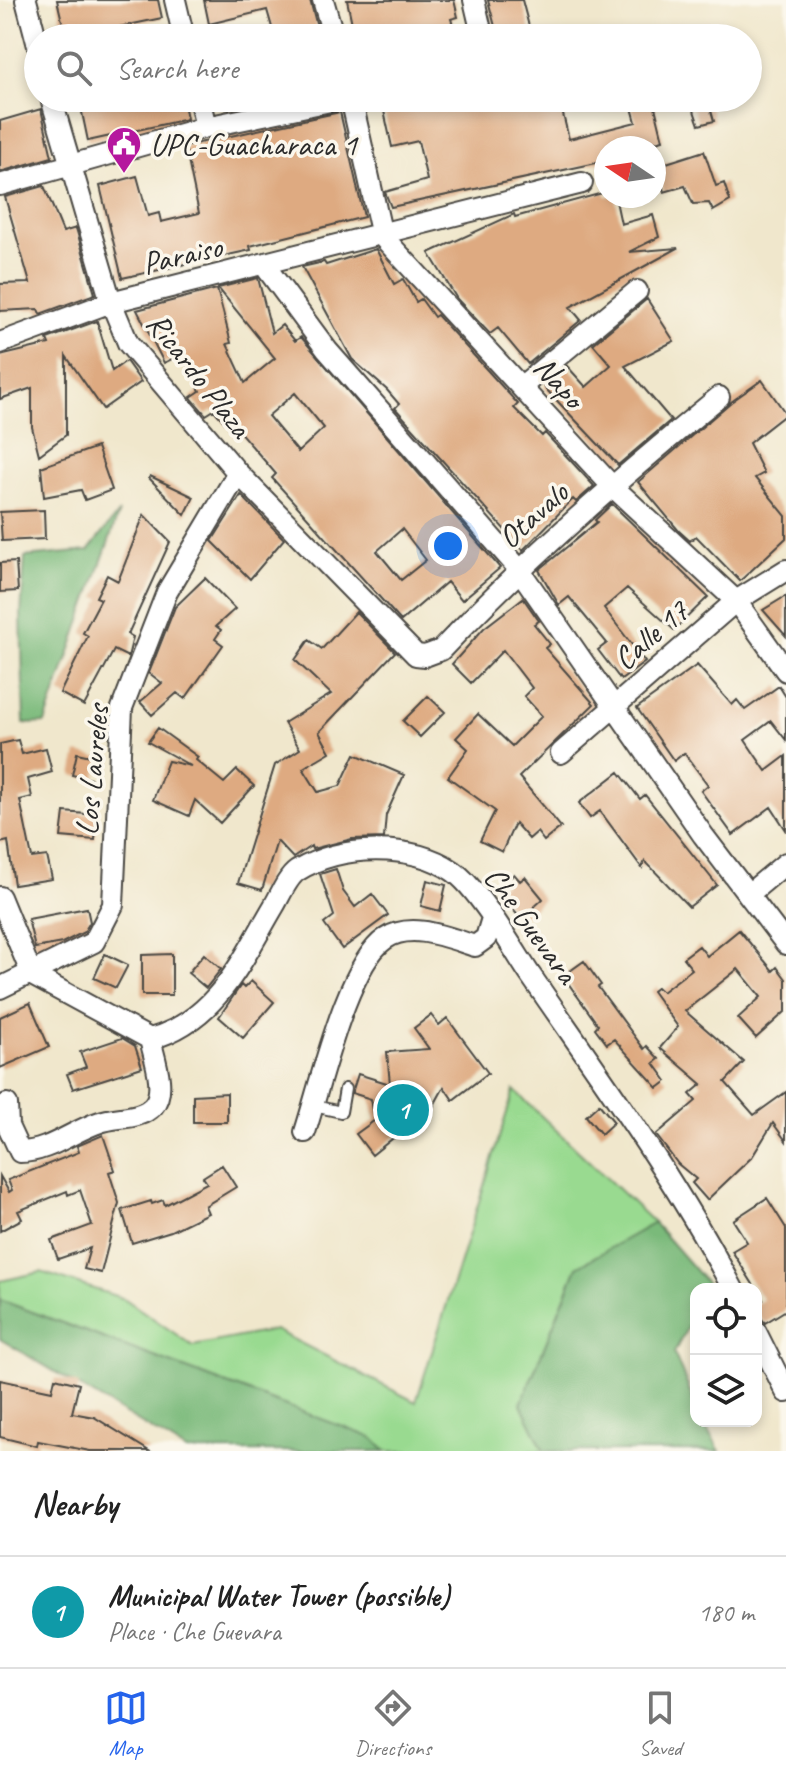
<!DOCTYPE html>
<html lang="en">
<head>
<meta charset="utf-8">
<style>
  :root { --surface:#fff; --page:#f2f2f2; --text:#222; --muted:#767676; --line:#e0e0e0; --accent:#2563eb }
  body { margin:0; font-family:Caveat,sans-serif; background:var(--page); color:var(--text) }
  .controls { position:absolute; right:24px; bottom:24px; display:grid; overflow:hidden; border-radius:16px; box-shadow:0 4px 12px #0003 }
  .controls button { width:72px; height:72px; display:grid; place-items:center; padding:0; border:0; border-bottom:2px solid var(--line); background:var(--surface); color:var(--text); font:40px sans-serif }
  .compass { position:absolute; left:594px; top:136px; width:72px; height:72px; border-radius:50%; background:var(--surface); box-shadow:0 4px 12px #0003; rotate:283deg }
  .you { position:absolute; left:448px; top:546px; width:28px; height:28px; margin:-20px; border:6px solid #fff; border-radius:50%; background:#1a73e8; box-shadow:0 0 0 12px #1a73e833 }
  .badge { display:grid; place-items:center; width:52px; height:52px; border-radius:50%; background:var(--accent); color:#fff; font-size:26px; font-weight:700 }
  .pin { position:absolute; translate:-50% -50%; border:4px solid #fff; box-shadow:0 2px 8px #0006 }
  .list { margin:0; padding:0; list-style:none }
  h2 { display:flex; justify-content:space-between; align-items:center; height:104px; margin:0; padding:0 32px; font-size:34px }
  h2 small { font-size:26px; font-weight:400; color:var(--muted) }
  .list li { display:grid; grid-template-columns:52px 1fr auto; gap:24px; align-items:center; box-sizing:border-box; height:112px; padding:0 32px; border-top:2px solid var(--line) }
  .list b { display:block; font-size:30px; white-space:nowrap }
  .list p { margin:0; font-size:26px; white-space:nowrap; color:var(--muted) }
  .list em { font-size:26px; font-style:normal; color:var(--muted) }
  .icon { flex:none; width:44px; height:44px; fill:none; stroke:currentColor; stroke-width:2; stroke-linecap:round; stroke-linejoin:round }
  .map { position:relative; flex:none; width:786px; height:1451px; overflow:hidden }
  .search { position:absolute; background:var(--surface); box-shadow:0 4px 12px #0003; left:24px; right:24px; top:24px; height:88px; display:flex; align-items:center; gap:20px; box-sizing:border-box; padding:0 28px; border-radius:44px; color:var(--muted); font-size:30px }
  .sheet { height:216px; background:var(--surface) }
  nav { display:flex; justify-content:space-around; align-items:center; box-sizing:border-box; height:112px; border-top:2px solid var(--line); background:var(--surface); font-size:22px; color:var(--muted) }
  nav a { display:grid; justify-items:center; gap:4px }
  nav .on { color:var(--accent) }
  .map>svg:first-child { display:block }
  .green { fill:#99da90; stroke:#62825e; stroke-width:2 }
  .forest { fill:#7aba7a; stroke:#527252; stroke-width:2 }
  .building { fill:#deaa81; fill-rule:evenodd }
  .lines { fill:none; stroke-linecap:round; stroke-linejoin:round }
  .lane-casing { stroke:#494743; stroke-width:14 }
  .street-casing { stroke:#494743; stroke-width:24 }
  .lane { stroke:#fff; stroke-width:10 }
  .street { stroke:#fff; stroke-width:20 }
  .labels { text-anchor:middle; dominant-baseline:central; stroke-width:7; stroke-linejoin:round; paint-order:stroke }
  .poi-label { font-size:32px; fill:#2b2b2b; stroke:#fbf7ec; text-anchor:start }
  .street-label { font-size:32px; fill:#2b2b2b; stroke:#fbf7ec }
</style>
</head>
<body>
<div class="map">
<svg width="786" height="1451" viewBox="0 0 786 1451">
  <rect width="100%" height="100%" fill="#fbf7ec"/>
  <filter id="ink" filterUnits="userSpaceOnUse"><feTurbulence type="fractalNoise" baseFrequency=".0125" numOctaves="2"/><feDisplacementMap in="SourceGraphic" scale="16" xChannelSelector="R" yChannelSelector="G"/><feConvolveMatrix kernelMatrix="1 2 1 2 8 2 1 2 1" color-interpolation-filters="sRGB"/></filter>
  <filter id="wash" filterUnits="userSpaceOnUse"><feTurbulence type="fractalNoise" baseFrequency=".006" numOctaves="4" result="noise"/><feDisplacementMap in="SourceGraphic" scale="32" xChannelSelector="R" yChannelSelector="G"/><feGaussianBlur stdDeviation="1.8" result="paint"/><feColorMatrix in="noise" values="0 0 0 0 0 0 0 0 0 0 0 0 0 0 0 0 0 1.4 0 .05"/><feComposite in="paint" operator="in"/></filter>
  <g filter="url(#wash)">
    <rect width="100%" height="100%" fill="#f0e7cc"/>
    <path class="green" d="M514,1090l140,133 -77,44 -56,137 23,47h-158l-13,-13 -373,-138v-19l41,-9 84,27 68,47 82,-16 141,72z"/>
    <path class="forest" d="M119,512l-74,211 -21,1 -3,-110 4,-57 63,-6z
      M654,1223l55,63 -13,3v22l-22,42 22,53v15h6l18,30h-176l-23,-47 56,-137z
      M0,1300l373,138 13,13h-199l-187,-112z"/>
    <g id="blocks">
      <path class="building" d="M57,0h101l4,18 -96,20z
        M204,0h106l10,38h-45l-8,-28 -58,14z
        M347,0h107l4,17 -7,2 6,19h-102z
        M488,0h34l9,34 -33,4z
        M79,98h104l4,21 -99,22z
        M224,98h57l-55,11z
        M415,98h144l10,41 67,-17 -5,-18 22,-5 10,41 -31,8h-26v13l-215,46 -6,-15 42,-12 -9,-39 -26,6 -8,-36 32,-8z
        M708,100l6,21 -15,4 -7,-20z
        M41,109l11,48 -52,15v-51z
        M340,112l24,105 -114,29 1,4 -129,28 -22,-92 37,-10 11,40 11,-3 2,9 38,-9 -14,-67z
        M704,151l12,35 8,-3 6,18 -17,10 -4,-8 -16,1 -8,-18 -21,6 -7,-26z
        M44,186l19,46 13,-4 19,66 -55,20 -2,-5 -38,2v-27l30,-1 -25,-86z
        M606,192v4h9l6,28 32,-9 6,22 -30,15 49,-4 -108,59 11,13 -53,44 -30,-36 -8,6 -33,-35 -28,-46 85,-39 1,3z
        M376,249l18,35 9,-5 13,23 5,-3 13,18 3,-2 81,89 -4,4 28,28 3,-3 49,53 -18,16 -3,-3 -50,51 -128,-142 4,-4 -12,-14 -35,-31 -50,-92 22,-5 2,3z
        M258,278l14,55 10,-8 13,16 6,-4 199,231 -38,32 -15,-18 -46,39 -129,-143 4,-4 -38,-44 -4,3 -20,-23 -8,5 -13,-15 -2,-3 9,-6 -18,-37 -18,9 -27,-53 80,-21 14,54 -4,1 18,39 30,-25 -57,-70zM295,393l29,35 -26,24 -30,-36zM402,529l24,31 -25,20 -24,-29z
        M647,299l27,42 -49,25 46,54 -53,45 -73,-77v-4l22,-18 19,21 25,-22 -18,-21z
        M97,321l15,50 14,-10 15,21 -38,27 -37,-53v79l-27,20 -7,-28v-39l-32,11v-43l49,-12 -2,-5z
        M762,380l24,34 -37,29 15,30 -9,5 31,38v22l-46,43 -44,-45 -6,5 -11,-10 -41,-49 93,-80z
        M97,447l15,43 -27,10 -4,-10 -37,7 -3,-30z
        M150,476l44,21 -9,18 -36,-37z
        M241,495l43,44 -34,40 -38,-38z
        M612,504l96,93 -34,33 -47,-42 -23,20 41,54 -24,18 -23,-30 9,-7 -38,-46 -10,8 -20,-35 58,-48 -2,-2z
        M44,510l1,29 -43,2 -2,-29z
        M144,515l26,27 -42,92 5,3 -5,20 -14,-7 -30,56 -24,-13 28,-57 -5,-3 18,-34 -5,-2 11,-22 11,6z
        M16,562l2,29 -18,1v-29z
        M205,578l30,31 -19,17 5,4 -6,9 8,6 -38,54 -8,-6 -25,22 -12,-13 22,-19 -13,-10 26,-66z
        M786,596v40l-23,-26z
        M523,598l16,23 -5,3 16,20 -5,4 49,56 -75,73 42,50 -17,14 -7,-9 -8,7 -14,-16 -13,29 -22,-11 15,-30 -47,-34 20,-28 -12,-11 22,-24 34,32 30,-30 -18,-20 8,-8 -29,-38 -32,33 -19,-19 32,-36z
        M356,612l39,40 -76,80 11,20 -27,16 15,24 22,-6 15,-32 49,21 -18,40 -2,23 -32,1 -40,10 -1,-3 -18,12 -16,-17 -15,49 -24,-7 37,-118 25,-16 -16,-26 47,-29 -36,-34 14,-20 13,9z
        M697,665l35,40 5,-5 8,10 34,-24 7,11v43l-15,-19 -26,19 21,31 20,-15v74l-15,-23 -38,28 -32,-44 7,-6 -24,-32 -10,8 -37,-53z
        M428,696l17,16 -25,25 -17,-16z
        M158,728l40,29 -2,3 28,23 13,-13 17,16 -34,37 -25,-23 -6,16 -36,-16 15,-39 23,5 -43,-24z
        M18,740l4,14 24,-6 6,24 -24,7 4,18 -12,3 12,58 15,-2 5,23 -38,6 -6,-44 -8,2v-99z
        M77,753l23,5 -5,22 -23,-5z
        M619,772l21,27 5,-4 72,90 -28,22 -44,-46 -3,7 -42,-57 -10,7 -11,-15z
        M64,812l33,3 -2,25 -34,-3z
        M336,869l7,22 12,16 17,-13 16,21 -46,34 -18,-25 10,-8 -14,-42z
        M514,874l6,7 5,-4 18,22 -22,20 -25,-29z
        M427,880l19,5 -6,26 -19,-5z
        M87,908l3,14 -6,10 -22,11 -27,5 -7,-29z
        M739,930l34,41 4,-4 9,12v32l-30,27 -18,-20 23,-21 -23,-28 -53,42 59,51 -19,20 29,33 32,-23v49l-13,-18 -21,34 -45,43 -15,-17 4,-4 -18,-15 -22,-29 40,-34 -6,-7 12,-10 -42,-36 18,-21 -26,-36 5,-4 5,5 30,-23 -9,-11 16,-12 8,10z
        M105,954l23,11 -12,23 -22,-10z
        M172,954v41h-30v-40z
        M204,954l17,15 -15,19 -18,-15z
        M584,961l17,24 -3,2 46,62 3,-3 12,13 -5,4 13,18 -9,7 -44,-49 -7,5 -12,-16 3,-3 -35,-49z
        M251,981l23,21 -31,36 -24,-21 22,-32 3,3z
        M30,1003l19,44 -49,21v-51z
        M431,1015l8,10 8,-7 41,55 -35,27 -9,-13 -23,42 -8,5 -16,1 -25,20 -16,-21 19,-14 -4,-21 -19,-6 6,-19 32,10 -3,-32 42,-3 -15,-21z
        M122,1038l13,8 7,21 -69,22 -6,-15 19,-7 -6,-15z
        M227,1093v29h-34v-27z
        M599,1104l15,18 -13,12 -15,-18z
        M103,1135l12,35 -6,2 10,31 -18,70 -17,-4 6,-21 -32,11 -7,-19 41,-15 -12,-35 -12,5 -1,-4 -49,20 4,8 -22,12v-55l9,16 3,-2 -4,-10 71,-28 -2,-6z
        M222,1165l14,22 -31,19 3,7 -37,18 -39,12 -10,-33 29,-9 1,3 11,-4 2,5 42,-22 -4,-6z
        M767,1198l19,30v82l-21,13 -9,-11v-8l7,-4 -31,-49 15,-9 -14,-22z
        M55,1378l24,6 -7,29 22,4 55,34h-59l-52,-10 -1,5 -37,-9v-57l52,11z"/>
    </g>
  </g>
  <g filter="url(#ink)">
    <use href="#blocks" fill-opacity="0" stroke="#494743" stroke-width="2"/>
    <g class="lines">
      <defs>
        <path id="lane" d="M314,1106l27,6 4,-23"/>
        <path id="street" d="M26,0l12,46
          M175,0l9,38
          M323,0l11,38
          M474,0l7,30 -2,8
          M51,98l60,204 17,41 110,130 178,182 9,1 16,-6c87,-92 180,-173 278,-253
          M199,98l7,29
          M351,98l31,138 229,249 125,116 50,70
          M0,185l206,-58 139,-29
          M265,266l62,84 191,218 185,267 83,109
          M0,343l111,-41 471,-119
          M522,386l115,-95
          M561,753l175,-152 50,-31
          M750,893l36,-30
          M0,897l32,78 118,64c66,-18 91,-77 124,-133 6,-10 13,-28 23,-35 44,-27 114,-28 156,0 24,16 59,76 76,102 71,103 146,205 204,316
          M0,988l94,-46 19,-37 9,-197 45,-116 71,-119
          M7,1104l1,22 12,26c29,0 52,-21 80,-30 16,-6 40,-2 53,-16 14,-15 1,-49 -3,-67
          M305,1132c15,-46 42,-167 80,-193 26,-18 64,-1 90,7l11,-8 6,-20
          M756,1332l30,60"/>
      </defs>
      <use href="#lane" class="lane-casing"/>
      <use href="#street" class="street-casing"/>
      <use href="#lane" class="lane"/>
      <use href="#street" class="street"/>
    </g>
  </g>
  <defs>
    <symbol id="civic-pin" viewBox="-11 -11 22 30"><path d="M0 17L-7.5 6A9.5 9.5 0 1 1 7.5 6Z" fill="#b5179e" stroke="#fbf7ec"/><path d="M-.6-6.5H3V-4.5H.6V-3L4-1V1h2V6H-6V1h2V-1L-.6-3ZM-1.2 2.5V6h2.4V2.5Z" fill="#fff"/></symbol>
  </defs>
  <g fill-rule="evenodd">
    <use href="#civic-pin" x="104" y="124" width="40" height="54"/>
  </g>
  <g class="labels">
    <g class="poi-label">
      <text x="150" y="144">UPC-Guacharaca 1</text>
    </g>
    <g class="street-label">
      <text transform="translate(182 255) rotate(-13)">Paraiso</text>
      <text transform="translate(199 375) rotate(52)">Ricardo Plaza</text>
      <text transform="translate(559 382) rotate(48)">Napo</text>
      <text transform="translate(533 515) rotate(-42)">Otavalo</text>
      <text transform="translate(651 635) rotate(-41)">Calle 17</text>
      <text transform="translate(92 770) rotate(-85)">Los Laureles</text>
      <text transform="translate(531 925) rotate(54)">Che Guevara</text>
    </g>
  </g>
</svg>
<div class="controls">
<button><svg class="icon" aria-label="locate" viewBox="0 0 24 24"><circle cx="12" cy="12" r="6"/><path d="M12 2v4M12 18v4M2 12h4M18 12h4"/></svg></button>
<button><svg class="icon" aria-label="layers" viewBox="0 0 24 24"><path d="M12 4l9 5-9 5-9-5zM3 14l9 5 9-5"/></svg></button>
</div>
<svg class="compass" viewBox="-18 -18 36 36"><path d="M0-13l5 13h-10z" fill="#e53935"/><path d="M0 13l5-13h-10z" fill="#767676"/></svg>
<div class="you"></div>
<div class="pin badge" style="left:403px;top:1110px;background:#0f9aa8">1</div>
<div class="search"><svg class="icon" aria-label="search" viewBox="0 0 24 24"><circle cx="10" cy="10" r="6"/><path d="M15 15l6 6"/></svg>Search here</div>
</div>
<section class="sheet">
<h2>Nearby<small></small></h2>
<ul class="list">
<li><span class="badge" style="background:#0f9aa8">1</span><div><b>Municipal Water Tower (possible)</b><p>Place · Che Guevara</p></div><em>180 m</em></li>
</ul>
</section>
<nav>
<a class="on"><svg class="icon" aria-label="map" viewBox="0 0 24 24"><path d="M3 6l6-2 6 2 6-2v14l-6 2-6-2-6 2zM9 4v14M15 6v14"/></svg>Map</a>
<a><svg class="icon" aria-label="directions" viewBox="0 0 24 24"><path d="M12 3l9 9-9 9-9-9zM9 14v-3h6M13 9l2 2-2 2"/></svg>Directions</a>
<a><svg class="icon" aria-label="saved" viewBox="0 0 24 24"><path d="M7 4h10v16l-5-4-5 4z"/></svg>Saved</a>
</nav>
</body>
</html>
